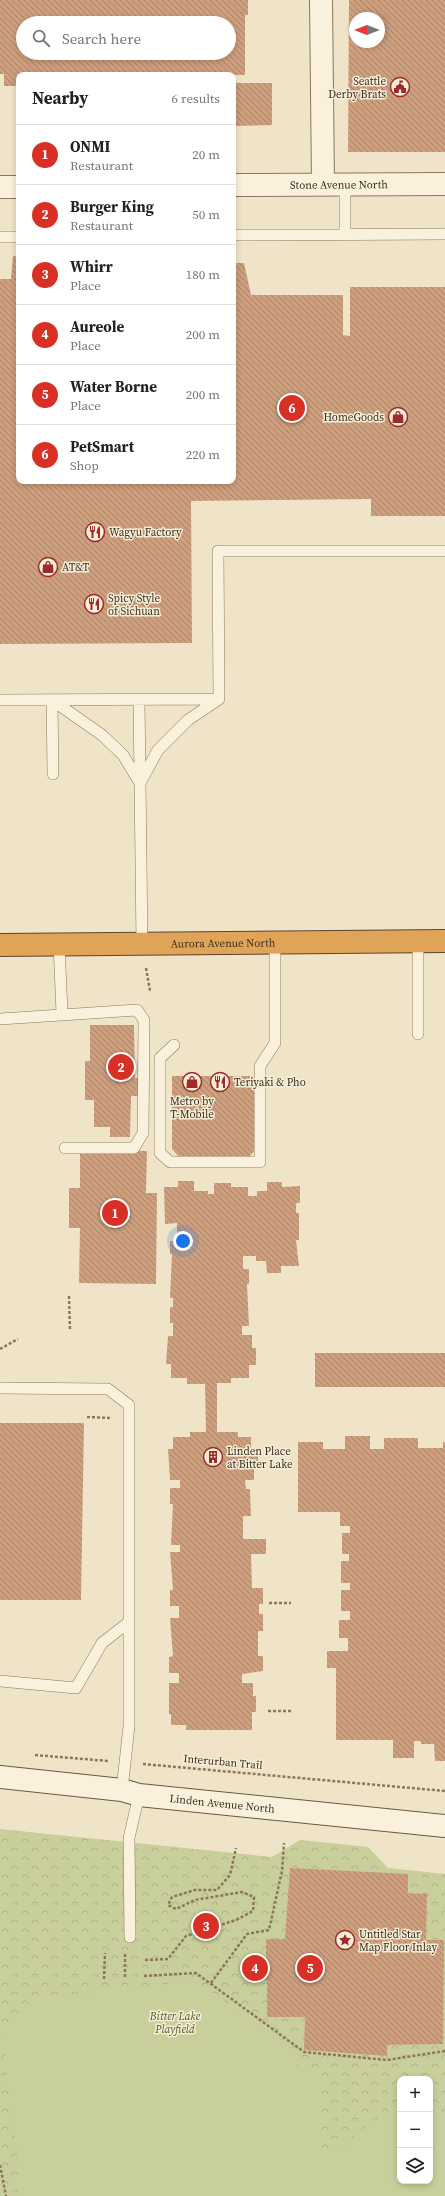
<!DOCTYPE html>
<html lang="en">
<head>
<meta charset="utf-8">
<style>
  :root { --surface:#fff; --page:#f6f6f6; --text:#222; --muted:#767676; --line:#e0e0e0; --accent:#d93025 }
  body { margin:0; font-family:"Source Serif 4",serif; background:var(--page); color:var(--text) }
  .controls { position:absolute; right:12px; bottom:12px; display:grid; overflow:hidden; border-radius:8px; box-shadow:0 2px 6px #0003 }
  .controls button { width:36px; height:36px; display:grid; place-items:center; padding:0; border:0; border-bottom:1px solid var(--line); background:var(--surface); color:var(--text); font:20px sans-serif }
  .compass { position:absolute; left:349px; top:12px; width:36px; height:36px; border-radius:50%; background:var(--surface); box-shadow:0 2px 6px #0003; rotate:270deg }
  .you { position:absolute; left:183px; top:1241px; width:14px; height:14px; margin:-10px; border:3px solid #fff; border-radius:50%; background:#1a73e8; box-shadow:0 0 0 6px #1a73e833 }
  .badge { display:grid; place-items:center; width:26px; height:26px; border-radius:50%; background:var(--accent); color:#fff; font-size:13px; font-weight:700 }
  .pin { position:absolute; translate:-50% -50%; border:2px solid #fff; box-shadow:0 1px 4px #0006 }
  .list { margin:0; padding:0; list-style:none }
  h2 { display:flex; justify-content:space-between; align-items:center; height:52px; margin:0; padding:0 16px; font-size:17px }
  h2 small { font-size:13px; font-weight:400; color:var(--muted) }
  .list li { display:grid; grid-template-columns:26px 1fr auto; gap:12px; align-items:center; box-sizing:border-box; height:60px; padding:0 16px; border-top:1px solid var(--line) }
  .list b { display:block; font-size:15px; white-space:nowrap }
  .list p { margin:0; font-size:13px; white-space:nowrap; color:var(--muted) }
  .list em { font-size:13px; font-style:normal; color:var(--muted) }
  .icon { flex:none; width:22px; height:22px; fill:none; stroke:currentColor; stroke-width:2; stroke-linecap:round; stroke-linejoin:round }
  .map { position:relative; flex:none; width:445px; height:2196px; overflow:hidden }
  .search { position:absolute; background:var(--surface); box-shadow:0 2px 6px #0003; left:16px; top:16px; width:220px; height:44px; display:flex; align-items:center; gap:10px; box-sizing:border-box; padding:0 14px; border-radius:22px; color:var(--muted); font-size:15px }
  .panel { position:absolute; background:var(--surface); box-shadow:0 2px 6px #0003; left:16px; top:72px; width:220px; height:412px; border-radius:8px }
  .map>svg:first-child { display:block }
  .park { fill:url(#park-crowns); fill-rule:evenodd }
  .pitch { fill:#c9cf9b }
  .building { fill:url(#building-back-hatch); fill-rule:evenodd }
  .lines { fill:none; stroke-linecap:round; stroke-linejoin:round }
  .lane-casing { stroke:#8d765c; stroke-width:12 }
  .street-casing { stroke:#8d765c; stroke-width:24 }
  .secondary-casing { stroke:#6f573f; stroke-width:24 }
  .highway-casing { stroke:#5b4430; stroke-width:24 }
  .path { stroke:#8d765c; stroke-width:2.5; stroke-dasharray:3 2; stroke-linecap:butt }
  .lane { stroke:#faf1dc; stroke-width:11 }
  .street { stroke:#faf1dc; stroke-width:22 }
  .secondary { stroke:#faf1dc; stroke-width:22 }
  .highway { stroke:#e0a458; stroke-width:22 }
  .labels { text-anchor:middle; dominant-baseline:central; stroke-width:3; stroke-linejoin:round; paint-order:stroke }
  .poi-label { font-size:11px; fill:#3d2e20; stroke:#f7eed8; text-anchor:start }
  .street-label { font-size:11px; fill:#3d2e20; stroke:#f7eed8 }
  .park-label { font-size:11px; font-style:italic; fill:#4d5a26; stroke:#f7eed8 }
</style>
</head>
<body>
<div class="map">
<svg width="445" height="2196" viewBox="0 0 445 2196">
  <defs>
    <pattern id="park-crowns" width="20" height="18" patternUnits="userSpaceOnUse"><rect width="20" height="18" fill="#c9cf9b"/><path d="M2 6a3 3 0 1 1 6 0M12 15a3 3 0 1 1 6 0" fill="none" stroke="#aeb285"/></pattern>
    <pattern id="building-back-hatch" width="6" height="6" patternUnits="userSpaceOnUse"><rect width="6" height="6" fill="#cf9f7d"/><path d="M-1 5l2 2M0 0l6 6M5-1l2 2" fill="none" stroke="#a98266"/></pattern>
  </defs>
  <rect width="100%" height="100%" fill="#f0e4c8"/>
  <path class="park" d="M0,1829l272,28 28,-17 68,7 20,21 57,6v322h-445zM400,2079h30v102h-30z"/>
  <path class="pitch" d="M196,1981l104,75 -3,11h22v98l55,-45 26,-3v64h30v-67l15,-1v83h-418l-6,-10 -19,-149 30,-38z"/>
  <path class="building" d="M0,0h248v15h-3v60h-226v11h-15v-12h-4zM23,23h206v30h-206z
    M349,0h96v152h-97zM355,18h24v24h-24z
    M233,83h39v42l-39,1z
    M13,256h6v225h214v-218h11l7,32h92v40l7,1v-49h95v229h-74v-17l-180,2 1,142 -192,1v-365h11z
    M90,1025h44l1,53h4l1,18h-9l-1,41h-20v-10h-16v-27h-9v-39h5z
    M172,1076h84v73l-7,8h-70l-7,-8z
    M80,1150l67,1 -1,42h11l-1,91 -77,-1 1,-55h-11v-40h11z
    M178,1181h16v10h14v3h6v-11h17v4h17v9h9v-5h10v-9h15v5l18,-1v17h-4v10h3v27h-3l3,26h-18v7h-14l-1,-12h-10v-5h-13v13h6v15h-2l2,42h-7v9h10v13h4v17h-7v13h-18v5h-14v49h21v5h13v12h7v16h-4v15h-9l1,9h4l1,27h-8v23h23v15h-15l1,34h11v16h-4v10h4v17h-5v25h5v15l-21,3v9h11v13h3v16h-4v18h-66v-5h-15v-11h-2v-31h10v-10h-10v-16l4,-1 -3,-38h9v-12h-9v-16h3l-3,-38h10v-7h-9l2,-41h-3v-16h10v-8h-10l-2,-31h5v-12h17v-5h16l-1,-48h-18v-6h-16v-14h-5l2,-28h5v-13h-3v-16h3v-9h-3l2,-44h-2v-13h7v-18l-12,1 -1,-37h14z
    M315,1353h130v34h-130z
    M0,1423h84l-3,177h-81z
    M345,1436h25v13h14v-11h34v10h25v-6h2v319h-10l-1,-17h-13v-3h-7v17h-21v-18h-57v-72h-9v-17h21v-13h-9v-18h11v-9h-9v-21h9v-7h-9v-22h8v-7h-7v-21h8v-7h-10v-14h-42v-70h25v7h22z
    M290,1868l118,6v19l19,1 -1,46h18l-1,104 -56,1v11l-83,-6 1,-33h-38v-36l-9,-6 -1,-6 2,-5 7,-6v-19h19z"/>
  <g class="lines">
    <defs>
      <path id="lane" d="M345,184v51
        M233,235l212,-1
        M0,237h19
        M139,699l3,244
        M219,699l-1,-148h227
        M0,700l219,-1
        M52,700l50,35 21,20 17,28
        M52,700l1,74
        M140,783l18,-33 30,-30 31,-21
        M418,941v93
        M59,944l3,69
        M0,1019l137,-9 7,10 -1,113 -9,15h-69
        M174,1045l-14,13v95l10,9h90v-96l15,-23v-100
        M0,1388l108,1 21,16v321l-7,64
        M0,1681l76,7 26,-45 27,-21
        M130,1937l-1,-99 10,-43"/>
      <g id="street">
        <path d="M321,0l2,184"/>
        <path id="s1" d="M233,185l212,-1"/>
        <path d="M0,187h19"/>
      </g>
      <g id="secondary">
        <path id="s2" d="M0,1777l122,13 17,5 306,31"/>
      </g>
      <g id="highway">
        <path id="s3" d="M0,945l445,-4"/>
      </g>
    </defs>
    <use href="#lane" class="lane-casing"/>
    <use href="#street" class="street-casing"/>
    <use href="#secondary" class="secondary-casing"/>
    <use href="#highway" class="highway-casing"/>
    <path class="path" d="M146,968l4,23
      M69,1296l1,35
      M0,1349l18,-10
      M87,1417l24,1
      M269,1603h22
      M268,1711h23
      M35,1755l73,6
      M143,1764l302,27
      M145,1960l23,-1 18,-23 50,-16 17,-9 1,-14 -12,-5 -47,8 -19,9 -8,-4 4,-8 23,-7h22l13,-15 6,-27
      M144,1976l52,-3 108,79 83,8 58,-9
      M125,1977v-23
      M104,1979l1,-26
      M211,1983l36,-49 22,-4 13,-59 2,-28
      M0,2165l6,31"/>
    <use href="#lane" class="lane"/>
    <use href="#street" class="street"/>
    <use href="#secondary" class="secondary"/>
    <use href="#highway" class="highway"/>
  </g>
  <defs>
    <symbol id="civic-ring" viewBox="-11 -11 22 22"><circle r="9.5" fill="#f7eed8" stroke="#9e2a2b" stroke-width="1.5"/><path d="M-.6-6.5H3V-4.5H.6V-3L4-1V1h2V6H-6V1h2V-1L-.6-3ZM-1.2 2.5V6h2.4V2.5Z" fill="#9e2a2b"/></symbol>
    <symbol id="shop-ring" viewBox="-11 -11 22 22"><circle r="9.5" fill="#f7eed8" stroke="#9e2a2b" stroke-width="1.5"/><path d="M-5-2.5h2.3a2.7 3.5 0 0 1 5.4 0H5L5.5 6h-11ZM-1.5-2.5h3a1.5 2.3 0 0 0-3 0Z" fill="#9e2a2b"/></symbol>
    <symbol id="restaurant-ring" viewBox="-11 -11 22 22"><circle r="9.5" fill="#f7eed8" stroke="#9e2a2b" stroke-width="1.5"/><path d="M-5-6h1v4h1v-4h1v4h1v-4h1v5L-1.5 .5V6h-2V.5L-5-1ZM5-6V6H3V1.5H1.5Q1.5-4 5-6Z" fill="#9e2a2b"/></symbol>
    <symbol id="building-ring" viewBox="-11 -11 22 22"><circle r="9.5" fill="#f7eed8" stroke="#9e2a2b" stroke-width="1.5"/><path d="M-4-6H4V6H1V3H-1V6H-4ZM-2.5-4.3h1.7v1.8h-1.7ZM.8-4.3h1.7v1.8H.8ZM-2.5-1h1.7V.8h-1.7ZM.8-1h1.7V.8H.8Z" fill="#9e2a2b"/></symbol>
    <symbol id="sight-ring" viewBox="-11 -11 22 22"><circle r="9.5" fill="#f7eed8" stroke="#9e2a2b" stroke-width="1.5"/><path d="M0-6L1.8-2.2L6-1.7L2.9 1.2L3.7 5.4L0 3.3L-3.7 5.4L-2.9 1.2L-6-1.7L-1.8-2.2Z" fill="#9e2a2b"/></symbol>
  </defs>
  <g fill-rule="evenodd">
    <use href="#civic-ring" x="389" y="76" width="22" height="22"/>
    <use href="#shop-ring" x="387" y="406" width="22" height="22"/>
    <use href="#restaurant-ring" x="84" y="521" width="22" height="22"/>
    <use href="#shop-ring" x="37" y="556" width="22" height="22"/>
    <use href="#restaurant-ring" x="83" y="593" width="22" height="22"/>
    <use href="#shop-ring" x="181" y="1071" width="22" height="22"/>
    <use href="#restaurant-ring" x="209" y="1071" width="22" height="22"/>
    <use href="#building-ring" x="202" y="1446" width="22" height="22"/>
    <use href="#sight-ring" x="334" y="1929" width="22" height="22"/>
  </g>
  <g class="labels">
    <g class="poi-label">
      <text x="386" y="81" text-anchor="end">Seattle<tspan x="386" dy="13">Derby Brats</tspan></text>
      <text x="384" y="417" text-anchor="end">HomeGoods</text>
      <text x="109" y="532">Wagyu Factory</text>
      <text x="62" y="567">AT&amp;T</text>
      <text x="108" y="598">Spicy Style<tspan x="108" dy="13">of Sichuan</tspan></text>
      <text x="234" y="1082">Teriyaki &amp; Pho</text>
      <text x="192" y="1101" text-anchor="middle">Metro by<tspan x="192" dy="13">T-Mobile</tspan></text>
      <text x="227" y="1451">Linden Place<tspan x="227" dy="13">at Bitter Lake</tspan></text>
      <text x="359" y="1934">Untitled Star<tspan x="359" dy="13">Map Floor Inlay</tspan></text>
    </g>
    <g class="street-label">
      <text stroke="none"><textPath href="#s1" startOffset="106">Stone Avenue North</textPath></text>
      <text stroke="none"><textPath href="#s3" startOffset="223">Aurora Avenue North</textPath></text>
      <text transform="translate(223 1762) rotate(5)">Interurban Trail</text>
      <text stroke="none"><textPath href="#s2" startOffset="224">Linden Avenue North</textPath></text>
    </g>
    <g class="park-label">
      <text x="175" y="2016">Bitter Lake<tspan x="175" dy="13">Playfield</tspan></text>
    </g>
  </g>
</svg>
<div class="controls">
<button>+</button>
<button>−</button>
<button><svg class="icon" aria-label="layers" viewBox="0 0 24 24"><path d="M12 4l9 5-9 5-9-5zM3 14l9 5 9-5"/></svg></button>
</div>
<svg class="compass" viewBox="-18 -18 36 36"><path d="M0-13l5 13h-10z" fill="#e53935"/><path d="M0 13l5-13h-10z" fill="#767676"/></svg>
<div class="you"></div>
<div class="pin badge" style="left:115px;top:1213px">1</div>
<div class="pin badge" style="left:121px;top:1067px">2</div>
<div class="pin badge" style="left:206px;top:1926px">3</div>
<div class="pin badge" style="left:255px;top:1968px">4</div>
<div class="pin badge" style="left:310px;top:1968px">5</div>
<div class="pin badge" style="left:292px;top:408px">6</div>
<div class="search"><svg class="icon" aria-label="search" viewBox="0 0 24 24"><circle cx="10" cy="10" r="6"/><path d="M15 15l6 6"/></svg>Search here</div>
<section class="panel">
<h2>Nearby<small>6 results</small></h2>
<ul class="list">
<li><span class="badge">1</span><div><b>ONMI</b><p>Restaurant</p></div><em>20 m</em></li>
<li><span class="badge">2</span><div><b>Burger King</b><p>Restaurant</p></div><em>50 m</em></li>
<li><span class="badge">3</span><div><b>Whirr</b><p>Place</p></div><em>180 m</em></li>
<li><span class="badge">4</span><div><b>Aureole</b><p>Place</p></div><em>200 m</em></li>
<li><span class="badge">5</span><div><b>Water Borne</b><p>Place</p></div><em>200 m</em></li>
<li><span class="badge">6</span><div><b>PetSmart</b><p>Shop</p></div><em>220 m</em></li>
</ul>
</section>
</div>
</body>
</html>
